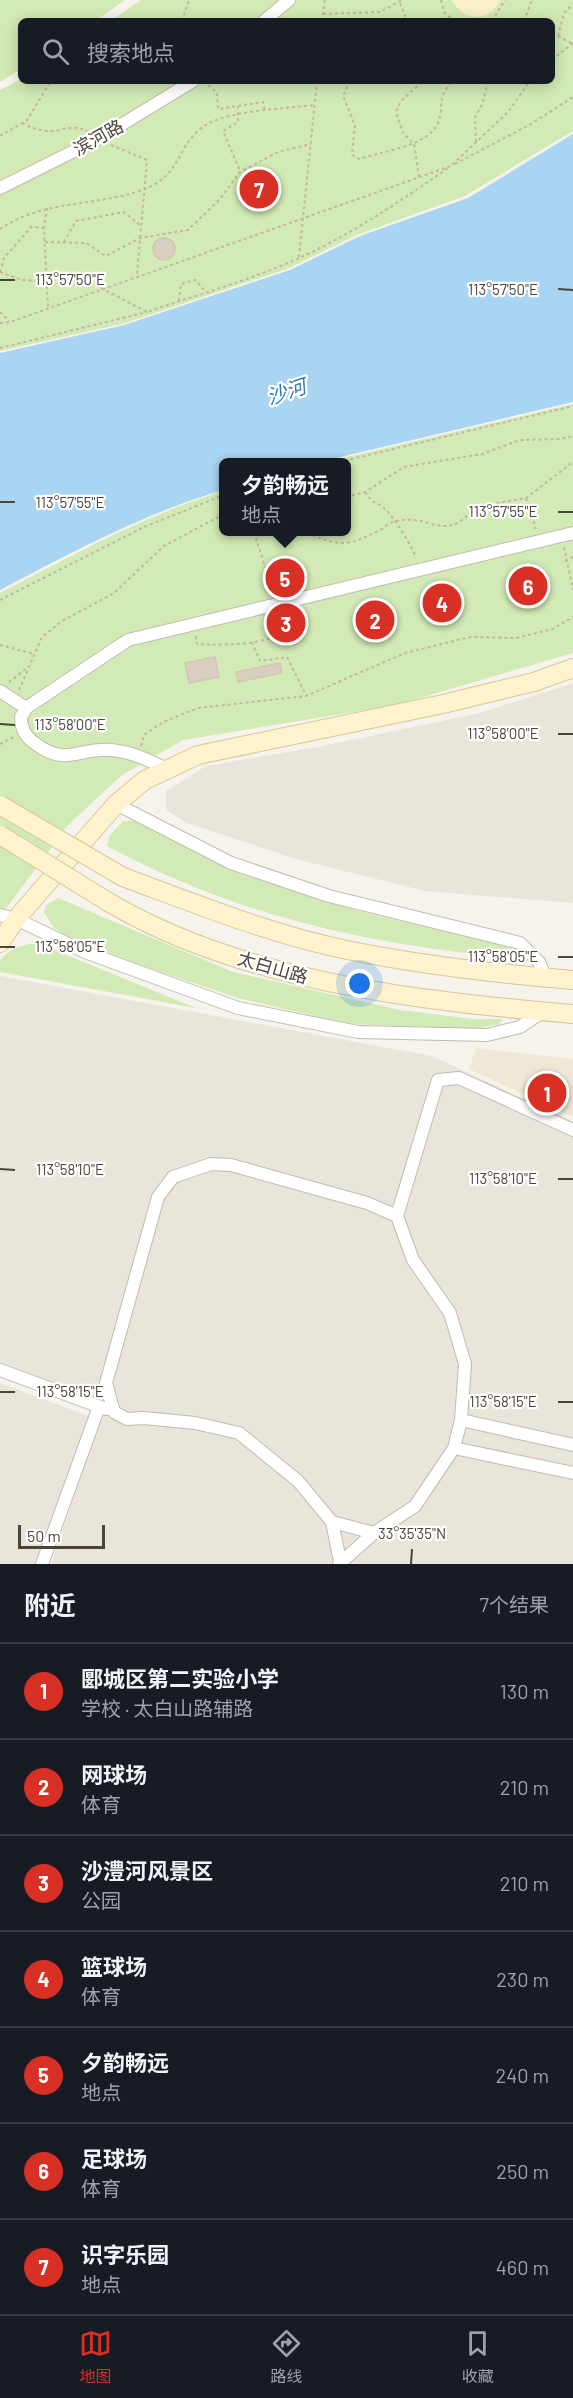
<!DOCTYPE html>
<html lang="zh">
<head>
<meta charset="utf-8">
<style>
  :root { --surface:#171b24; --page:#242831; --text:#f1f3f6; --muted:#9ea1a6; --line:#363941; --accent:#d93025 }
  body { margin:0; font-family:Barlow,"Noto Sans SC",sans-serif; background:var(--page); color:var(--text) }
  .scale { position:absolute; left:18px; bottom:15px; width:87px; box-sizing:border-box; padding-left:6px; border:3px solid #4b4439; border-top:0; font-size:16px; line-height:21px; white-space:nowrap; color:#4b4439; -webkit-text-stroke:4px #fff; paint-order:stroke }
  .you { position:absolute; left:360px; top:984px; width:21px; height:21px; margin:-15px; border:4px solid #fff; border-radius:50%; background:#1a73e8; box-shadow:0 0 0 9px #1a73e833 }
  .badge { display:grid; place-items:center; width:39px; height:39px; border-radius:50%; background:var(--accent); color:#fff; font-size:20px; font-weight:700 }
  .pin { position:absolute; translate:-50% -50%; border:3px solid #fff; box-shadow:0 2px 6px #0006 }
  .popup { position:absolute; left:219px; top:458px; width:132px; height:78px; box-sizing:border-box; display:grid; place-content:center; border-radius:9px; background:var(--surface); filter:drop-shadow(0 2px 4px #0005); font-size:20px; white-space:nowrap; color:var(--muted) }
  .popup b { font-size:22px; color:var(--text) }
  .popup::after { content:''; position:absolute; left:50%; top:100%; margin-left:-12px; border:12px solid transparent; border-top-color:var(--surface) }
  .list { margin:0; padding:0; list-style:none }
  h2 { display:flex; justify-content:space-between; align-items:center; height:78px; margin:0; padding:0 24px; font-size:26px }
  h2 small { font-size:20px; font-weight:400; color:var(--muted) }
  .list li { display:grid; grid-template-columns:39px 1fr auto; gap:18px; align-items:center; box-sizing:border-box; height:96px; padding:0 24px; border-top:2px solid var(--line) }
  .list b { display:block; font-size:22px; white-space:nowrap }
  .list p { margin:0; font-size:20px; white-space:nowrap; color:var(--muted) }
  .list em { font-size:20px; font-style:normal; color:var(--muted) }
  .icon { flex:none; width:33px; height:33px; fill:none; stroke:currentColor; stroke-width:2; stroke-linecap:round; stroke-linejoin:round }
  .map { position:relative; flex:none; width:573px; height:1564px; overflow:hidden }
  .search { position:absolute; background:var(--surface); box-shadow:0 3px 15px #0003; left:18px; right:18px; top:18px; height:66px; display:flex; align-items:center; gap:15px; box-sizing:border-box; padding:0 21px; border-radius:9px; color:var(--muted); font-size:22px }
  .sheet { height:750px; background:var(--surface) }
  nav { display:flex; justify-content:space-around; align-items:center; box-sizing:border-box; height:84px; border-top:2px solid var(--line); background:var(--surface); font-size:16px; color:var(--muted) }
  nav a { display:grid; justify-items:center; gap:3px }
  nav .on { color:var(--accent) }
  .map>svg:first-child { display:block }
  .residential { fill:#eae5da }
  .education { fill:#efe8d6 }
  .green { fill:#d2eab5 }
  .sand { fill:#f9efc9 }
  .water { fill:#a9d4f2 }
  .building { fill:#d8cfc1; stroke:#d3c7b4; stroke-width:1.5 }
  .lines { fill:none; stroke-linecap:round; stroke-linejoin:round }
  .street-casing { stroke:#c2bbae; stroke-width:14 }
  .secondary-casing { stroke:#d6c79b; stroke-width:20 }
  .path { stroke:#c4b79f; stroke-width:2; stroke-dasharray:3 3; stroke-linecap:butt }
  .street { stroke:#fff; stroke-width:12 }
  .secondary { stroke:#fff3cd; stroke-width:18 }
  .secondary-bridge-casing { stroke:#d6c79b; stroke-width:20; stroke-linecap:butt }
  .secondary-bridge { stroke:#fff3cd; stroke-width:18 }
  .ticks { fill:none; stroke:#4b4439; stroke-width:2 }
  .labels { text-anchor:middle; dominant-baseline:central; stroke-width:4.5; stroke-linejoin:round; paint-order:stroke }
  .street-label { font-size:18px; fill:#4b4439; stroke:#fff }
  .water-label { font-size:20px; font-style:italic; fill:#2e7ab2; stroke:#fff }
  .ticks-label { font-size:15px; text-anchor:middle; fill:#4b4439; stroke:#fff; stroke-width:4.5; stroke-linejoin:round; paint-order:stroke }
</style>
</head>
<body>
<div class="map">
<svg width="573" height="1564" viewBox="0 0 573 1564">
  <rect width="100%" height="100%" fill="#f6f3ec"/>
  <path class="residential" d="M573,683v220l-148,-12 -129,-32 -109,-36 -21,-13v-19l40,-25 112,-19 162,-34z
    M0,976l432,80 141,66v442h-522l55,-161 -106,-40z
    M0,1383l91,34 -54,147h-37z"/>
  <path class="education" d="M476,1048l97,11v58l-104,-48z"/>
  <path class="green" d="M0,0h125l-30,21h-74v48l-21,13z
    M141,0h432v131l-108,65 -108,39 -70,34 -165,55 -122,27v-261l21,-11 531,2v-60h-442z
    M573,404v249l-177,52 -213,35 -61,35 -55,51 -67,91v-324c73,-38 145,-78 223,-102l1,41h122v-70h-20z
    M123,821h12l100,51 69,23 66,19 138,32 11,7 -8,4h-9c-143,-14 -268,-43 -395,-111l2,-10z
    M58,898l175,74 167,38 73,9h29l-2,5 -27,5 -122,-5 -113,-26 -104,-35 -71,-29 -9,-6 -10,-16 2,-7z
    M37,943l159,65 -196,-36v-12c11,-12 21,-15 37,-17z"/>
  <path class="sand" d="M452,0h48c-10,24 -38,21 -48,0z"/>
  <path class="water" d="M573,134v268l-254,60h-95l-1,28c-78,23 -151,62 -223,100v-237l124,-28 166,-55 70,-34 108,-38z"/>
  <path class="building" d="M153 249a11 11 0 1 1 22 0a11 11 0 1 1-22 0Z
    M215,657l4,20 -30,6 -4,-20z
    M280,663l2,10 -44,9 -2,-10z"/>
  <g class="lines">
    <defs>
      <path id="street" d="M264,21l25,-21
        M0,188l98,-49 95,-58
        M0,691l26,17
        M167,769c-19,-9 -35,-17 -56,-19 -31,-3 -45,17 -75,-6 -10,-6 -15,-15 -15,-27l5,-9 102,-68 445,-107
        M116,804l115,59 98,33 191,47 19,19 6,15h6
        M0,915l16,4 69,33 153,56 120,24 129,3 33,-8 22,-15
        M211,1164l20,1 136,38 30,13 16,44 37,53 15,51 -4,56 -7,28 -39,58 -41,27 -42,-11 -34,-41 -59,-48 -44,-10 -51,-5 -17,1 -13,-7 -8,-29 52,-186 15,-20z
        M397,1216l41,-136 21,-2 114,52
        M0,1370l106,39
        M461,1420l112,25
        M454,1448l119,25
        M332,1522l8,39
        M42,1564l55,-152
        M339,1564l35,-31"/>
      <path id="secondary" d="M123,877c76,28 154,60 234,75 71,14 144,22 216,28
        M110,903c135,79 309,98 463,111
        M0,943l16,-24 100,-115 29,-24 53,-25 245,-51 91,-22 39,-14"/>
    </defs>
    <use href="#street" class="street-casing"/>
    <use href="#secondary" class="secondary-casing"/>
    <path class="path" d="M441,0l3,12 10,9
      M400,3l7,18
      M323,14l57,-2 22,-12
      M182,21l7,-21
      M322,21l3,-21
      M492,21l13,-21
      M524,21l8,-21
      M558,36l6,-23 9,-9
      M552,37l6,-1 15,8
      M552,60l21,-17
      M204,81l13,12 1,16 45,-7 2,9
      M350,81l-7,15 12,29 -3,30 7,4c24,-8 73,-13 80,-39 5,-20 -2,-20 13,-39
      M238,106v16l-15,9 17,40
      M22,123c9,5 18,8 28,8 13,0 25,-8 38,1
      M0,136l27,-16 24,-39
      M476,142l-1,-25 7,-12 6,-24
      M111,145l36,15 -10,114
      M455,164l76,-40 42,-27
      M419,177l-5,-33 -11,-11 -7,-21 5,-11 22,-20
      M47,208l-3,20 4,79
      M0,229c44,-30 97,-22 145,-40 35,-14 30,-37 54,-59 21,-20 86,-21 115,-25
      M45,242l41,1 20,13 34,-18 48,-8 32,-31 20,-27 38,-20 33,-8
      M64,242l12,-21 48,-9 17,14
      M299,257l18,-176
      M0,272l4,-14 27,-31 13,1
      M0,272l22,8 25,1
      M101,288l46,24c47,-16 97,-30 143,-50 56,-24 108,-59 158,-94
      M179,301l2,-17 14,-4 11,12
      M0,312l9,9
      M0,323l10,-1 441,-156 57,-54 22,-31
      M0,348l147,-36
      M339,462l234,-56
      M365,492c8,13 12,9 21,18 7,6 28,39 30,48
      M346,497l19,-5 39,-25 78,-13 38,-14 39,-1 14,-3
      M526,498l10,31
      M254,532l20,63
      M307,532c32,16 42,14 73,-2 5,-3 10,-8 16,-9 36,-8 48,24 79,-14l51,-9 47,-36
      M564,547l9,43
      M565,561l8,-4
      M0,600l144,-73 80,-32
      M196,636l1,8c27,1 97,4 99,-33
      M252,642l8,19 27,-4 19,38
      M0,645l34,9
      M9,682l17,-13
      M19,690l23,-53 20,-16 52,-28 50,-47 60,-32
      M0,744l14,-7
      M141,746l3,-11 19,-13 35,-14 108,-12 99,-43 65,-16 46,1 37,-9 20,-12"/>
    <use href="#street" class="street"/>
    <use href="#secondary" class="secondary"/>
    <defs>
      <path id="secondary-bridge" d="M0,805l123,72
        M0,835l110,68"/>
    </defs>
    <use href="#secondary-bridge" class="secondary-bridge-casing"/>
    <use href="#secondary-bridge" class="secondary-bridge"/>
  </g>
  <path class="ticks" d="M0,280h15M558,289l15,1M0,502h15M558,512h15M0,724l15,1M558,734h15M0,947h15M558,957h15M0,1169l15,1M558,1179h15M0,1392h15M558,1402h15M411,1564l1,-15"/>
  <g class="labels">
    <g class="street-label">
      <text transform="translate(98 137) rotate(-29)">滨河路</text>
      <text transform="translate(273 967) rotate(16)">太白山路</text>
    </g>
    <g class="water-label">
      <text transform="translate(286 391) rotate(-18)">沙河</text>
    </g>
  </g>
  <g class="ticks-label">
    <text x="70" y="285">113°57'50"E</text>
    <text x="503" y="295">113°57'50"E</text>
    <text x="70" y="508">113°57'55"E</text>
    <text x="503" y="517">113°57'55"E</text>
    <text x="70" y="730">113°58'00"E</text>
    <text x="503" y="739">113°58'00"E</text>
    <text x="70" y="952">113°58'05"E</text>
    <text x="503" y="962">113°58'05"E</text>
    <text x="70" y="1175">113°58'10"E</text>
    <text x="503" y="1184">113°58'10"E</text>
    <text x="70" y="1397">113°58'15"E</text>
    <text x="503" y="1407">113°58'15"E</text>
    <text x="412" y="1539">33°35'35"N</text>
  </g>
</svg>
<div class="scale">50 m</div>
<div class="you"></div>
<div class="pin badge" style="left:547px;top:1093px">1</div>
<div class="pin badge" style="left:375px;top:620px">2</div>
<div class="pin badge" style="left:286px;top:623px">3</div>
<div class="pin badge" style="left:442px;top:603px">4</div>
<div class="pin badge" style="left:285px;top:578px">5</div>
<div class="popup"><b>夕韵畅远</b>地点</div>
<div class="pin badge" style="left:528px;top:586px">6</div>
<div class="pin badge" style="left:259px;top:189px">7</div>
<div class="search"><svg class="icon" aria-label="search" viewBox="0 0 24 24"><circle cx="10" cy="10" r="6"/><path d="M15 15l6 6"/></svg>搜索地点</div>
</div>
<section class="sheet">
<h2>附近<small>7个结果</small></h2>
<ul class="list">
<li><span class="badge">1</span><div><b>郾城区第二实验小学</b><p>学校 · 太白山路辅路</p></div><em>130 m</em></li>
<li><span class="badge">2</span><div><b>网球场</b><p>体育</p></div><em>210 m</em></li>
<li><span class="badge">3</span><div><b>沙澧河风景区</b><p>公园</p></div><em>210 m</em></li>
<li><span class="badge">4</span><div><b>篮球场</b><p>体育</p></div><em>230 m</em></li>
<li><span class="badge">5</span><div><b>夕韵畅远</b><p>地点</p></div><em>240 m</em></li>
<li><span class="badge">6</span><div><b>足球场</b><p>体育</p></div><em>250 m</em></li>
<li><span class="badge">7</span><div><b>识字乐园</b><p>地点</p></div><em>460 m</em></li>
</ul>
</section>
<nav>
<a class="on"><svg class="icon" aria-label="map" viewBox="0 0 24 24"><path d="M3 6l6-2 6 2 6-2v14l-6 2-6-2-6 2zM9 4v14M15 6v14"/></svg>地图</a>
<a><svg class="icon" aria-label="directions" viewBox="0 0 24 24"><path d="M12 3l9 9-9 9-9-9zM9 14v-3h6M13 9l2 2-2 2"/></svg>路线</a>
<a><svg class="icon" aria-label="saved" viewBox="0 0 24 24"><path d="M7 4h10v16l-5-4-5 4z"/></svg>收藏</a>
</nav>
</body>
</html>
